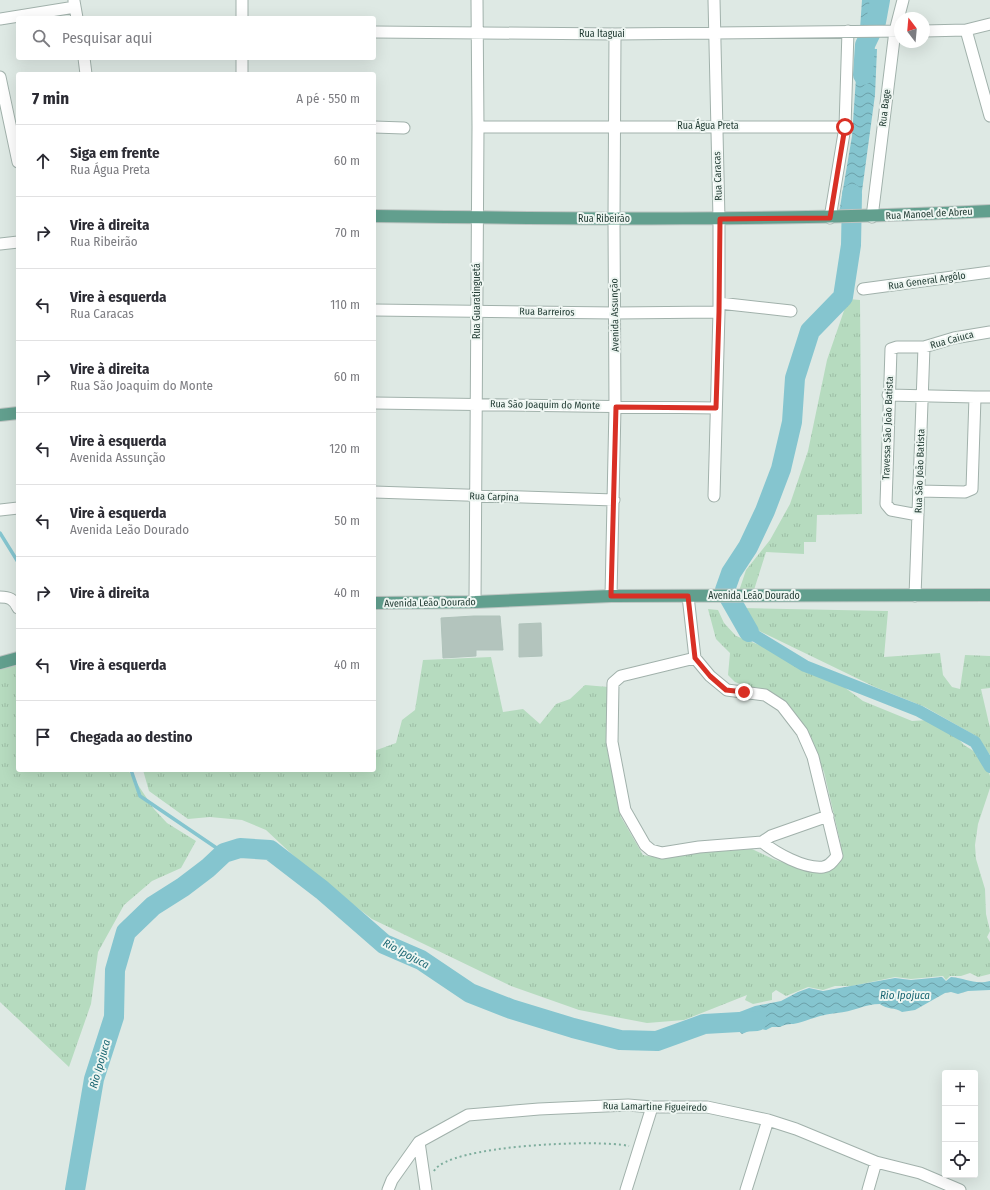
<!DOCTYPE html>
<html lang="pt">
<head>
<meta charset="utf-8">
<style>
  :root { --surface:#fff; --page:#f7f7f7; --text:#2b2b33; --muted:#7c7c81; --line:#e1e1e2 }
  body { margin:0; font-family:"Fira Sans Condensed",sans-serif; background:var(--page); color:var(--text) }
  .controls { position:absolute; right:12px; bottom:12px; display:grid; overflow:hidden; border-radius:4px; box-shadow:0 4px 16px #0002 }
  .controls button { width:36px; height:36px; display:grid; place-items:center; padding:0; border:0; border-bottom:1px solid var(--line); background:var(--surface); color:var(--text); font:20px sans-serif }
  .compass { position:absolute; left:894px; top:12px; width:36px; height:36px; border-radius:50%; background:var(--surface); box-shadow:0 4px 16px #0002; rotate:344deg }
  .stop { position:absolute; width:12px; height:12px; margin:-9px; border:3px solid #d93025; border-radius:50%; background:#fff }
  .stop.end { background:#d93025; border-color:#fff; box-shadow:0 1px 4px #0008 }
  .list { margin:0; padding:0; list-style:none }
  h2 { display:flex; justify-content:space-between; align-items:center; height:52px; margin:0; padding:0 16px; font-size:17px }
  h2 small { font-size:13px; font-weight:400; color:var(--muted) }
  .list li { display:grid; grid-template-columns:26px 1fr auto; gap:12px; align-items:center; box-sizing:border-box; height:72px; padding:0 16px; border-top:1px solid var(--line) }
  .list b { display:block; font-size:15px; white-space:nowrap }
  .list p { margin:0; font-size:13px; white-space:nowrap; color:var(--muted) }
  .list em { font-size:13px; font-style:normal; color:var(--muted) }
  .icon { flex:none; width:22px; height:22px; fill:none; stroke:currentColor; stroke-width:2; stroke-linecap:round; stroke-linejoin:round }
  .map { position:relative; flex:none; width:990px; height:1190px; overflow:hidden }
  .search { position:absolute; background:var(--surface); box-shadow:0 4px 16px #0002; left:16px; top:16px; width:360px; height:44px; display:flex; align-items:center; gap:10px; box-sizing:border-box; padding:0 14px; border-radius:4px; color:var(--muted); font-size:15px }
  .panel { position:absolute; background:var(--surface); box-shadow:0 4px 16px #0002; left:16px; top:72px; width:360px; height:700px; border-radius:4px }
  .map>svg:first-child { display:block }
  .grass { fill:url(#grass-tufts) }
  .water { fill:url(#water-waves) }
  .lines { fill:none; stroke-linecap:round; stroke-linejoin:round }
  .stream { stroke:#85c5cf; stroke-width:3.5 }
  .canal { stroke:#85c5cf; stroke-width:12 }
  .river { stroke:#85c5cf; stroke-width:20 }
  .building { fill:#b3c4bd; stroke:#b0c3bb }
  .minor-casing { stroke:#a1b1ab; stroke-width:13 }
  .major-casing { stroke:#bcc4c1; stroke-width:14 }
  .path { stroke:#7ead9d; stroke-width:2; stroke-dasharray:2 3; stroke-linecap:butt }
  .minor { stroke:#fff; stroke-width:11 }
  .major { stroke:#629f8e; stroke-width:12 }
  .route { stroke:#d93025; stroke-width:5 }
  .labels { text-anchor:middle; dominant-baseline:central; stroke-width:4; stroke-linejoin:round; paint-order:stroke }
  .street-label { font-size:10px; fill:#1f3931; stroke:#eef6f2 }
  .water-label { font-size:11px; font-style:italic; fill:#1b6773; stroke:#eef6f2 }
</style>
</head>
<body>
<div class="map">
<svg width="990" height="1190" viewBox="0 0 990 1190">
  <defs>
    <pattern id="grass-tufts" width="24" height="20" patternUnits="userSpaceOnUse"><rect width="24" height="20" fill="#b6dbbf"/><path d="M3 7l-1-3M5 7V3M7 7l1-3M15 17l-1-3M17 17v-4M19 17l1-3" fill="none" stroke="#9cbda5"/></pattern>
    <pattern id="water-waves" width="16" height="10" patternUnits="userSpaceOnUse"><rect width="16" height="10" fill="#85c5cf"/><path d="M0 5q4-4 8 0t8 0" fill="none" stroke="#6ca1a9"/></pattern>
  </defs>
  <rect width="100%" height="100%" fill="#dee9e4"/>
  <path class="grass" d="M848,299l12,1 2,214 -45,1 -1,27h-12v12l-38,-2 -12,38 -15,1 7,-21 24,-30 20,-36 18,-53 19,-91z
    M743,608l145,3 -4,46 56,-4 3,22 9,12 8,2 5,-34 25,1v32l-9,1 9,39v27l-14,-19 -51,-29 -50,-20 -122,-59z
    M708,609l10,1 6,13 12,13 44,17 17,12 21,7 22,12 23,17 49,20 16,-1 27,15 9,10 16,10 8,14 2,7v12l-12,36 -3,21 1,14 9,30 1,25 4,17 -3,6 3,5v32l-12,3 -8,-4 -9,3h-11l-4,4 -3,-4 -32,3 -16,-2 -43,9h-17l-12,4 -15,-3 -22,9 -10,-6 -4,3v7l-19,4 -8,-4 2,-5 -63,25 -37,3 -68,-13 -68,-24 -139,-67 -60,-46 -46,-43 -24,-10 -32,-3 -22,2 -39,-28 -6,-21h231v-19l22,-8 6,-23 13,-10 8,-50 68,-3 12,55 20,-3 17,15 16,-20 14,-5 15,-14 23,2 2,20 -4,37 15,73 22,38 16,3 45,-6 48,-3 21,10 37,12 18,1 13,-13v-14l-17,-73 -18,-42 -56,-42 -15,-6 -7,-7 2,-22 -14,-14z
    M18,665v105h110l26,39 13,14 29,18 -15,27 -29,13 -28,24 -26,47 -7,52 -22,63 -69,-65v-332z"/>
  <path class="water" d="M862,0h18l-1,29h-19z
    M858,49h19l-2,46 -16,118h-20l13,-77z
    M942,977l4,4 5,-4c15,1 23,8 39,4v9l-22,1 -10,3 -7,-2 -6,1 -30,17 -13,2c-7,-5 -15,-2 -22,-8 -15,0 -28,8 -43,9 -18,2 -22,5 -39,10 -7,2 -11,0 -18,4h-8l-6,3 -10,-2 -14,6 -8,-7 -9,-14h12l18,-7 26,-5 17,-9 11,-4 14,3 72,-13 16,2z"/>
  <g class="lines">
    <path class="stream" d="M0,533l18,29
      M131,770l9,26 84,57"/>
    <path class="canal" d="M749,632l56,34 114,45 56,31 15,25"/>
    <path class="river" d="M863,75l2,-30 11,-23 4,-22
      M749,632l-24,-42 6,-17 17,-26 17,-36 16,-42 11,-47 3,-44 15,-47 33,-34 8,-52 1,-51
      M75,1190l19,-111 20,-62 1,-47 11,-38 27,-26 30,-19 25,-19 16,-15 16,-5 30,2 52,40 62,54 37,16 49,33 41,16 62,19 47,12 37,1 47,-17 53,-3"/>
  </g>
  <path class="building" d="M474,616h26l3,34h-27v6l-33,2 -2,-40z
    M541,623l1,33 -23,1v-33z"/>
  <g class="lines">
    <defs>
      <path id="minor" d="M714,0l5,219v93l-5,184
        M74,1l3,17
        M242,18v-18
        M0,19l75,-12
        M966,30l24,86
        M924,31l42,-1 24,-6
        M374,32l241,2 285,-3
        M84,58l2,16
        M242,58v16
        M0,77l18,85
        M374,127l30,1
        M478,127h367
        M872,217l23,-186 8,-31
        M830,218l15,-91 3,-96
        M0,244l18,-2
        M863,289l127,-17
        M719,303l72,8
        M374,310l241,3 104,-1
        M888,395l87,2
        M374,403l342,5
        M919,491l46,1 7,-3 3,-92h15
        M374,492l240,8
        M0,510l18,-2
        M918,515l-27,-5 -5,-6 5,-155 6,-2h27l30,-9 36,-6
        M611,596l4,-189 -1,-187 1,-186
        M688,596l7,62 15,18 17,14 38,5 17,11 20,26 11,25 24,99c-4,5 -7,10 -14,11 -19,2 -47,-14 -61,-25l-63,5 -37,6 -11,-3 -6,-5 -20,-35 -13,-68 1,-59 8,-7 74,-18
        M915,596l9,-249
        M0,597c9,0 14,2 18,11
        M475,602l3,-475 -1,-127
        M762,842l9,-6 57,-20
        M419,1142l7,48
        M388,1190l4,-10 27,-38 49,-27 71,-6 89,-4 24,2h55l61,13 28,9 80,33 44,11 40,17
        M626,1190l26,-83
        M746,1190l22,-70
        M868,1190l8,-28"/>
      <path id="major" d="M374,216c206,3 411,5 616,-5
        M0,415l18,-2
        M374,603l101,-1 136,-6 379,-1
        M0,663l18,-5"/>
    </defs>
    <use href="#minor" class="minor-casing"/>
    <use href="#major" class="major-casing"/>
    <path class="path" d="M434,1171c14,-26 164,-32 195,-25"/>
    <use href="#minor" class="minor"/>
    <use href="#major" class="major"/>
  </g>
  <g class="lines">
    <path class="route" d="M744,692l-18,-2 -16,-14 -15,-18 -7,-62h-77l5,-189 100,1 3,-96 1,-93 110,-1 15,-91"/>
  </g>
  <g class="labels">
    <g class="street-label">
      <text x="602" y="34">Rua Itaguai</text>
      <text transform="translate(885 108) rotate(-83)">Rua Bage</text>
      <text x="708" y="126">Rua Água Preta</text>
      <text transform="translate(718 176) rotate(-92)">Rua Caracas</text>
      <text transform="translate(929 214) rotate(-3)">Rua Manoel de Abreu</text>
      <text x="604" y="219">Rua Ribeirão</text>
      <text transform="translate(927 281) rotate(-8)">Rua General Argôlo</text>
      <text transform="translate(477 301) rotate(-90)">Rua Guaratinguetá</text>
      <text transform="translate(547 312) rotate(1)">Rua Barreiros</text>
      <text transform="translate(615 315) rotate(-91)">Avenida Assunção</text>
      <text transform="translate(952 340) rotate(-15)">Rua Caiuca</text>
      <text transform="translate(545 405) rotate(1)">Rua São Joaquim do Monte</text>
      <text transform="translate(888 428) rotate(-88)">Travessa São João Batista</text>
      <text transform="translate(920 471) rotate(-88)">Rua São João Batista</text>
      <text transform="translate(494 497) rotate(2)">Rua Carpina</text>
      <text x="754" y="596">Avenida Leão Dourado</text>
      <text transform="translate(430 603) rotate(-1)">Avenida Leão Dourado</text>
      <text transform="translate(655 1107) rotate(1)">Rua Lamartine Figueiredo</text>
    </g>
    <g class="water-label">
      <text transform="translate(406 954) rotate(28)">Rio Ipojuca</text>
      <text x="905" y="995">Rio Ipojuca</text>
      <text transform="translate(100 1064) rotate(-74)">Rio Ipojuca</text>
    </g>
  </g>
</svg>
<div class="controls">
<button>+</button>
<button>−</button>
<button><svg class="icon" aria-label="locate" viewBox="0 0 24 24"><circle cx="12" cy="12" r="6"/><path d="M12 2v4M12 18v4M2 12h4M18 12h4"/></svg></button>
</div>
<svg class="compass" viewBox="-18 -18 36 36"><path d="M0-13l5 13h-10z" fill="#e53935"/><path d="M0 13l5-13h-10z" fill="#7c7c81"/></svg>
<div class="stop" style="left:845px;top:127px"></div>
<div class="stop end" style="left:744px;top:692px"></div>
<div class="search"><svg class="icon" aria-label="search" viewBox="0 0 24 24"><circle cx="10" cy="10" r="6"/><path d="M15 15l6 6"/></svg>Pesquisar aqui</div>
<section class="panel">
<h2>7 min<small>A pé · 550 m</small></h2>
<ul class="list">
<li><svg class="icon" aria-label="ahead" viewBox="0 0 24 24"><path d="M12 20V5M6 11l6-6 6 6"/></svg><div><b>Siga em frente</b><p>Rua Água Preta</p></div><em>60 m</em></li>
<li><svg class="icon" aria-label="right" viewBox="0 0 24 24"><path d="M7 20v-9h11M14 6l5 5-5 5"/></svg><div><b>Vire à direita</b><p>Rua Ribeirão</p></div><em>70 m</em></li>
<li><svg class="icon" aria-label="left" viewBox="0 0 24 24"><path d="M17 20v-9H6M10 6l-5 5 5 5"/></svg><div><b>Vire à esquerda</b><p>Rua Caracas</p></div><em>110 m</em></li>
<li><svg class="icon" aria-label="right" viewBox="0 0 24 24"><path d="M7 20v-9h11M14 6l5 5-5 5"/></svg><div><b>Vire à direita</b><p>Rua São Joaquim do Monte</p></div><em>60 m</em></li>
<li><svg class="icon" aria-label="left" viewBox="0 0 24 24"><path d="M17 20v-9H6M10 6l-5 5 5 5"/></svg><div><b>Vire à esquerda</b><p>Avenida Assunção</p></div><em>120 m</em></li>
<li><svg class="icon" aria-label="left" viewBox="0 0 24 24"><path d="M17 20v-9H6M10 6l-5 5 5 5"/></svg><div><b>Vire à esquerda</b><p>Avenida Leão Dourado</p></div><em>50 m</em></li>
<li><svg class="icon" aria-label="right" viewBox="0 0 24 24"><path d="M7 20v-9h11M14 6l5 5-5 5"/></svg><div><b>Vire à direita</b></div><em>40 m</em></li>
<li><svg class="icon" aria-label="left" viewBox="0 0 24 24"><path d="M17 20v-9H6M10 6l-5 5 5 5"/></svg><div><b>Vire à esquerda</b></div><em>40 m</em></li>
<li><svg class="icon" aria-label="arrive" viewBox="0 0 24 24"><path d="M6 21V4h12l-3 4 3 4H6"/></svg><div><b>Chegada ao destino</b></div></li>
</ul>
</section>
</div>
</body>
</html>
